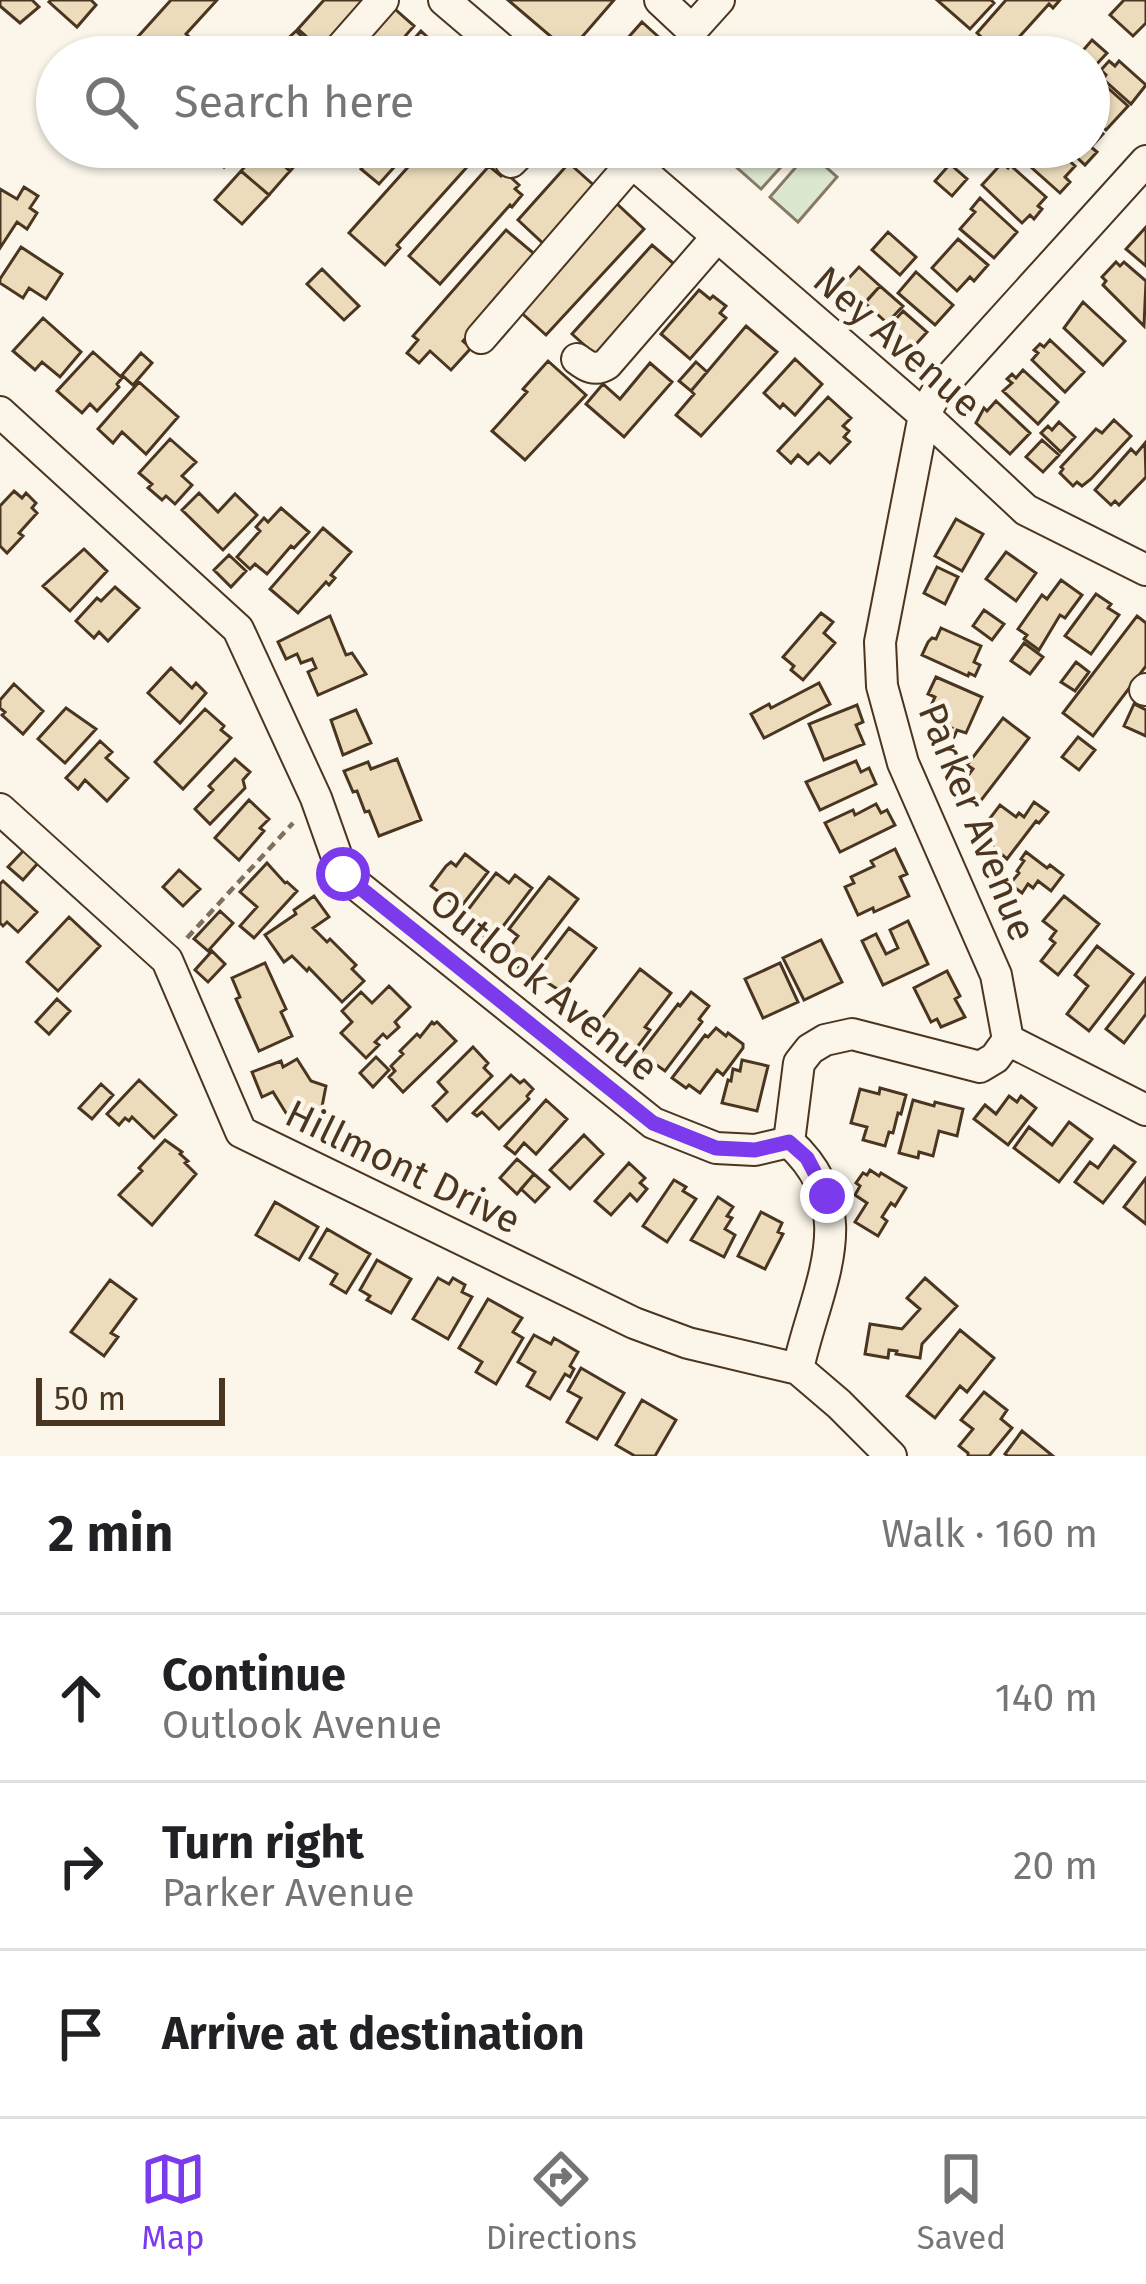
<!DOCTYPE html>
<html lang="en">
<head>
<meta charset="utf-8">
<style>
  :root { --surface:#fff; --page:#f2f2f2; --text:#202124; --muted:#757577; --line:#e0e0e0; --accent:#7c3aed }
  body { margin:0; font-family:"Fira Sans",sans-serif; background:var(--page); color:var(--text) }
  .scale { position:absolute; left:36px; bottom:30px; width:189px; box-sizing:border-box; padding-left:12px; border:6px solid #4a3520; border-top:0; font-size:33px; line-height:42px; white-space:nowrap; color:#4a3520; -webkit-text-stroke:9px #fbf6e9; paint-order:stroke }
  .stop { position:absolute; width:36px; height:36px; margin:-27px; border:9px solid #7c3aed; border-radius:50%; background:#fff }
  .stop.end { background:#7c3aed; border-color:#fff; box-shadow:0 3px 12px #0008 }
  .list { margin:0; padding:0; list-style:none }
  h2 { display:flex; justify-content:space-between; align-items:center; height:156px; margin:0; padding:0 48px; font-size:51px }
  h2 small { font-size:39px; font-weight:400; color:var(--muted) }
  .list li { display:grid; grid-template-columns:78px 1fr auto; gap:36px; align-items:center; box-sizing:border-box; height:168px; padding:0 48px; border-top:3px solid var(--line) }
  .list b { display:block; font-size:45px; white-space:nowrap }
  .list p { margin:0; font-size:39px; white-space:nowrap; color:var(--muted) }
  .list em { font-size:39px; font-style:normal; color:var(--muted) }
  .icon { flex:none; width:66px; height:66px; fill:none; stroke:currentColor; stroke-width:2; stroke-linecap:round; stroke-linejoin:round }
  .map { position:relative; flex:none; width:1146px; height:1456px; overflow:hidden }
  .search { position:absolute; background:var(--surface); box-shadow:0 3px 9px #0004; left:36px; right:36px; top:36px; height:132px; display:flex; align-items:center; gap:30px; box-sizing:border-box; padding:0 42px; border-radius:66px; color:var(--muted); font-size:45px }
  .sheet { height:660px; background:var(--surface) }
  nav { display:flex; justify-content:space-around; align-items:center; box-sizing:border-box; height:168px; border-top:3px solid var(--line); background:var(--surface); font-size:33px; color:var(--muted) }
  nav a { display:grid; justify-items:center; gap:6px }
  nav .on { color:var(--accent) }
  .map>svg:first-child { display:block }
  .green { fill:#dce7d0; stroke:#887966; stroke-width:3 }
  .building { fill:#ecdcbc; stroke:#4a3520; stroke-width:3 }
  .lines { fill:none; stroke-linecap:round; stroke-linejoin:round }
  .minor-casing { stroke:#4a3520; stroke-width:34 }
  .path { stroke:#7f6f5c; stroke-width:4.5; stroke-dasharray:9 6; stroke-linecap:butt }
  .minor { stroke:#fbf6e9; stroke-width:30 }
  .route { stroke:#7c3aed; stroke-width:15 }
  .labels { text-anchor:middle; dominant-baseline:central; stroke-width:9; stroke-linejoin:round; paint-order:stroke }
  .street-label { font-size:39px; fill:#4a3520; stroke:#fbf6e9 }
</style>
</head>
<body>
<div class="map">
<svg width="1146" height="1456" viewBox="0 0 1146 1456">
  <rect width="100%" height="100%" fill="#fbf6e9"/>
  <path class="green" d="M749,147h50l-38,42 -27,-24z
    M809,152l28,25 -39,45 -28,-25z"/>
  <path class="building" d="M0,0h32l7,7 -19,16 -20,-17z
    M51,0h40l5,5 -19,22 -28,-25z
    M171,0h46l-31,34 19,17 -5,6h-67l-7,-7z
    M324,0h46l-46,52 -26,-23z
    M508,0h106l-45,52z
    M937,0h54l3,3 -24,26z
    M1006,0h54l-7,8 -4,-4 -47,52 -25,-23z
    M1124,0h22v23l-13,13 -23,-21z
    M388,3l26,23 -27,31h-47z
    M642,22l20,18 -15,17h-36z
    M296,31l15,14 -10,12h-33z
    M421,31l17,16 -9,10h-31z
    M1092,40l15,13 -13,14 -5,-4v-6l-10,-2z
    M1109,61l6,5 4,-5 27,24 -15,19 -28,-25 3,-4 -5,-5z
    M1090,72l38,34 -22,24 -17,-15z
    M1089,122l14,12 -12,13 6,5 -12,13 -19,-18h23z
    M201,147h40l-17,20z
    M263,147l27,24 -21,24 -28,-24z
    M263,147h48l-21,24z
    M381,147h15l9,8 -26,29 -18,-15z
    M426,147h59l-88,98 3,3 -15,17 -36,-32z
    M1019,147h35l21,19 -10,11 5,5 -10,11 -46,-41z
    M569,163l29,26 -52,57 -28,-26z
    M1002,163l6,5 2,-3 36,32 -8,9 4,3 -8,10 -4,-4 -8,8 -40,-38z
    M950,164l17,15 -15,17 -17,-15z
    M489,166l12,10 4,-4 14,13 -4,4 7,6 -10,12 -2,-2 -70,79 -31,-28z
    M241,171l28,24 -27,29 -27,-24z
    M24,187l14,9 -8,12 7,5 -10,16 -10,-7 -17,26v-59l17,10z
    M980,198l37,34 -23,26 -34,-29 15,-17 -4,-3z
    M614,201l30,28 -98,106 -31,-28z
    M1146,227v39l-20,-17z
    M506,230l32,27 -75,84 8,7 -20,22 -21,-19 -11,12 -12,-10 11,-13 -5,-4z
    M888,232l28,25 -16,18 -28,-25z
    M958,239l30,26 -14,16 -4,-4 -13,14 -25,-23z
    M652,245l29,25 -80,90 -29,-26z
    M21,247l41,27 -16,25 -17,-11 -6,10 -23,-15v-4z
    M1116,262l4,4 4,-4 22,19 -2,45 -41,-41 3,-4 -4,-4z
    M859,267l21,19 -22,24 -21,-19z
    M322,269l37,37 -15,14 -37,-36z
    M916,272l37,33 -18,20 -37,-32z
    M880,286l23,20 -16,17 -22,-20z
    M699,290l11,9 3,-3 13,10 -6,7 6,5 -36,41 -29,-25z
    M1083,302l42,39 -22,24 -39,-37z
    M903,311l24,21 -20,22 -21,-24z
    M43,318l38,34 -21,25 -18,-15 -7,8 -22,-19z
    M746,326l31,26 -76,84 -25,-21 18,-21 -3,-3z
    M1050,340l34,32 -19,20 -33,-32 6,-7 -4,-3 6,-6 4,3z
    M93,352l29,26 -5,6 2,3 -22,24 -7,-7 -8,9 -25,-22z
    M141,353l11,10 -19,22 -11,-10z
    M795,359l27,25 -27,31 -12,-11 -3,4 -16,-15z
    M548,361l38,34 -61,65 -33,-29 35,-39 -4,-3z
    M696,362l11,10 -16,19 -12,-10z
    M650,363l22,19 -48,55 -38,-33 17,-20 17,15z
    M1023,370l35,32 -20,22 -35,-33 9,-8 -5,-4 5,-5 4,4z
    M139,382l39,35 -32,37 -24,-22 -9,11 -15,-14z
    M828,397l23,21 -8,8 6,5 -5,6 6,5 -20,21 -11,-10 -11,11 -10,-9 -7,8 -13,-12z
    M996,401l34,32 -20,21 -34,-31 8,-15 3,3z
    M1114,420l17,16 -40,43 -9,7 -5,-4 -4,4 -13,-13 3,-4 -2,-2 35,-38 6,4z
    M1059,422l16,15 -14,15 -20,-19 7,-7 4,4z
    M170,439l26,23 -14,14 10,9 -17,19 -9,-8 -4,4 -14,-12 4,-4 -13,-11z
    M1042,440l17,15 -16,17 -17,-15z
    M1145,443l1,34 -27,28 -4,-4 -4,4 -16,-15 36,-41 5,5z
    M14,491l8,7 4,-5 10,10 -4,5 5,5 -18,20 4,3 -16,17 -7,-7v-40z
    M199,493l19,19 17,-18 22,21 -34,35 -41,-40z
    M281,508l28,24 -15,16 -3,-2 -24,28 -12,-10 -5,5 -13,-12 23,-26 -4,-4 8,-9 4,4z
    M956,519l27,15 -21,37 -27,-15z
    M323,528l28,24 -20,23 4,3 -6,7 -3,-3 -28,31 -28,-24z
    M84,549l23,22 -37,40 -27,-25z
    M1006,552l30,21 -20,28 -30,-22z
    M229,555l17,16 -15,16 -17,-17z
    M937,567l21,10 -13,27 -21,-11z
    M1061,580l21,15 -17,23 -5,-3 -21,35 -15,-11 3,-4 -9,-6 24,-34 5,4z
    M115,587l24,21 -31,33 -9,-9 -5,6 -18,-17 21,-23 4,3z
    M1096,594l15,10 -3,4 11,7 -28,39 -26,-18z
    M984,610l20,14 -12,16 -19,-14z
    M821,613l12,9 -9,11 11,10 -32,37 -12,-10 3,-4 -11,-9z
    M330,616l16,39 6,-2 14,21 -48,21 -10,-23 8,-4 -4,-9 -11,4 -4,-9 -11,5 -8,-17z
    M1137,616l9,7v43l-53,70 -30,-23z
    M941,628l40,18 -7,16 6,3 -5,11 -6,-3 -1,3 -46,-21 6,-13 4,-4 4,1z
    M1024,643l19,14 -13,17 -19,-13z
    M1076,662l13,10 -14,19 -14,-9z
    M171,668l21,20 4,-5 10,10 -26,30 -32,-30z
    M936,677l46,20 -16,36 -9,-3 -3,7 -5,-2 3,-7 -5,-2 2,-4 -10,-4 3,-5 -12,-5 5,-11 -7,-3z
    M819,683l11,21 -66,34 -13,-24 18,-10 2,4z
    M14,684l29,27 -20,23 -21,-19 3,-3 -5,-4v-8z
    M1134,704l12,6v26l-22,-10z
    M857,705l6,17 -7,3 8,19 -40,16 -15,-36z
    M66,708l30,21 -31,34 -27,-24z
    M205,709l19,17 -3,4 10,8 -48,51 -28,-27z
    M356,710l15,33 -28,12 -12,-35z
    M1003,718l26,20 -50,65 -20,-15 14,-19 -6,-4z
    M1078,737l17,13 -16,20 -17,-13z
    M100,741l12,11 -6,6 22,20 -21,23 -22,-21 -7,9 -12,-11z
    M235,759l15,13 -7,8 2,8 -35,36 -15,-15 18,-19 -4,-4z
    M397,759l24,61 -42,16 -10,-25 -4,1 -8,-21 -4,1 -9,-21 24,-9 3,7z
    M856,761l5,11 8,-4 7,16 -56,26 -14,-28z
    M249,800l20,19 -9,9 4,3 -25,29 -24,-22z
    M1034,802l14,10 -9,11 -3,-2 -29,38 -29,-25 22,-29 16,12 3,-4 5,4z
    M876,804l5,9 6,-3 8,15 -55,27 -15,-29 28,-13 2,5z
    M895,849l12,25 -7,3 9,19 -35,16 -1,-4 -15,7 -13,-28 9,-4 -3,-6 23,-11 -3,-5z
    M24,850l14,13 -15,17 -15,-13z
    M1026,852l21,16 3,-3 13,10 -12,16 -13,-10 -5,7 -5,-4 -6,9 -12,-9 9,-11 -2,-2 7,-10 -3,-2z
    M465,854l23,18 -28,36 -29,-22 15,-20 5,-4 5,4z
    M267,863l18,20 2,-1 10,9 -43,47 -14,-12 17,-19 -17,-15z
    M179,870l21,19 -17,17 -20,-19z
    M496,873l13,10 6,-8 17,13 -41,54 -13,-10 3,-4 -17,-13z
    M549,877l29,22 -55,72 -20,-15 15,-20 -9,-7z
    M3,881l34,31 -19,20 -11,-10 -4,4 -3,-3v-39z
    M314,896l15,21 -16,11 14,14 3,-3 26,26 -4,4 12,12 -22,21 -33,-34 -2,3 -15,-15 -8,6 -19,-27 31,-21 -2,-4z
    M1064,896l35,28 -41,51 -17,-14 14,-18 -5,-4 6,-8 -13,-10z
    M220,911l13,12 -25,28 -14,-12z
    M69,917l31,29 -42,45 -31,-29z
    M908,921l20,43 -45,21 -21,-44 14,-7 10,20 12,-6 -8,-18z
    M569,928l27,20 -34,44 -28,-18z
    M821,940l21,42 -38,18 -21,-42z
    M1097,946l36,28 -44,57 -22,-17 21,-28 -13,-11z
    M212,951l13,13 -17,18 -13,-12z
    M265,963l21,46 -5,3 11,24 -33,15 -23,-52 4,-2 -8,-19z
    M780,963l18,39 -35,16 -18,-39z
    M640,969l31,24 -26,34 5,3 -15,20 -38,-25z
    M947,971l13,25 -5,3 10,18 -24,10 -4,-8 -6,3 -17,-34z
    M1146,978v36l-22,29 -18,-14z
    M389,986l21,21 -15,15 4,5 -12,11 -4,-4 -8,8 4,3 -13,13 -25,-25 11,-11 -10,-11 19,-19 11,11z
    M691,992l18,14 -10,13 3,3 -37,49 -14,-10 -8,11 -11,-8 46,-60 2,2z
    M57,999l13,12 -21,23 -13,-12z
    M432,1022l2,2 3,-2 19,19 -53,51 -14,-15 6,-6 -4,-5 12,-12 -3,-3 17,-17 3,3z
    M716,1028l10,8 2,-3 15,11v4l-20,27 -6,-5 -17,23 -11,-8 -3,3 -14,-10 33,-43 3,2z
    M473,1047l15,16 -4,5 8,8 -45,45 -14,-15 14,-14 -9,-10z
    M376,1057l13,13 -16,17 -13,-14z
    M297,1059l14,22 15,5 -7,36 -33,-9 -13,-21 -11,5 -10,-25 29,-11 2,6z
    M742,1060l26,6 -11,45 -35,-8 6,-23 3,1 2,-12 7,2z
    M511,1075l9,8 4,-3 9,9 -6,7 2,3 -30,30 -17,-17 -5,4 -4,-3z
    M139,1080l37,35 -22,23 -22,-21 -3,4 -4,-3 -6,7 -12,-11z
    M101,1084l12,11 -21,24 -13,-11z
    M880,1088l26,7 -5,19 -3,-1 -5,20 -4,-1 -4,14 -22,-6 4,-13 -16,-4 9,-34 19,5z
    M1009,1096l8,6 4,-6 15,12 -28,37 -34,-26 11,-14 11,9z
    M546,1100l21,19 -31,35 -12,-11 -9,11 -10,-8z
    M913,1100l21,6 1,-4 28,7 -6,27 -18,-5 -6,25 -14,-4 -1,6 -19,-5z
    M1069,1122l23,17 -33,43 -45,-34 15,-21 23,18z
    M584,1135l19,19 -33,35 -20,-19z
    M165,1140l17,12 -2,2 8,7 -3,2 11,11 -44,51 -33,-30 23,-24 -3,-3z
    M1114,1146l21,16 -32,41 -28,-21 15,-20 8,6z
    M517,1159l17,15 -17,20 -17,-16z
    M629,1163l16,15 -5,5 7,6 -10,12 -7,-7 -19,21 -16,-14z
    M870,1170l9,6 2,-3 25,15 -11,18 -4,-3 -9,14 5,4 -9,15 -23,-14 12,-19 -12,-8 5,-9 -4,-3 7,-10 4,2z
    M534,1174l15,13 -14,15 -14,-13z
    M1146,1178v46l-22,-17z
    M674,1180l12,7 -3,4 13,8 -29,43 -24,-16z
    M718,1197l15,10 -6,9 5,2 -7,11 10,6 -11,22 -33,-17z
    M275,1202l43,25 -19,33 -43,-25z
    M761,1212l21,11 -4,9 5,2 -18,35 -27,-13z
    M327,1229l43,25 -24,39 -15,-9 6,-10 -27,-16z
    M377,1260l34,19 -20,34 -24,-13 3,-4 -10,-6z
    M438,1278l11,6 4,-6 12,7 -3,7 10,5 -24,42 -35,-20z
    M925,1278l32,28 -35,38 -2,14 -24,-4 1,-3 -8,-1 -1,8 -23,-4 5,-30 32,5 18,-20 -13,-11z
    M110,1280l26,19 -25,34 7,4 -14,19 -33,-24z
    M488,1299l34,19 -9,14 10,6 -27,46 -20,-12 6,-10 -23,-14z
    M960,1330l34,28 -27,34 -7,-6 -25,32 -28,-22z
    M534,1335l17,9 3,-6 24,14 -8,14 4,3 -4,8 -5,-3 -15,25 -23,-13 8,-14 -17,-10z
    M581,1368l43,25 -27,46 -30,-17 14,-24 -13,-7z
    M984,1392l23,18 -6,9 11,9 -23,28h-21v-3l-9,-7 14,-17 -12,-9z
    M642,1400l34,20 -21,36h-20l-19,-11z
    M1022,1431l31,25h-45l-3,-2z"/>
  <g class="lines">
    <defs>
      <path id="minor" d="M444,0l67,57
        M660,0l32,30 27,-30
        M333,57l50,-57
        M614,147l310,268 102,95 120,60
        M511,162l15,-15
        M481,338l151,-175
        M577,359c9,7 18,13 30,5l110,-127
        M0,412l238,217 78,169 27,76 310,249 63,25 39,2 34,-8
        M1145,690l1,-1
        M0,809l167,151 74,172 393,191 54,20 110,26 41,35 52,52
        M1008,1040l138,70
        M798,1369c18,-83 67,-158 -9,-227l10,-79 11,-14 15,-9 27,-6 128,33 15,-9 13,-18 -12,-65 -93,-212 -21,-77 -2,-44 44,-227 13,-23 209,-231"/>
    </defs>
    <use href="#minor" class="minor-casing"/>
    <path class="path" d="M187,938l106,-115"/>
    <use href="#minor" class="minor"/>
  </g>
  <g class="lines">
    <path class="route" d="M343,874l310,249 63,25 39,2 34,-8 18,16 20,38"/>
  </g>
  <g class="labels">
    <g class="street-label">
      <text transform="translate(897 342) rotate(41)">Ney Avenue</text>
      <text transform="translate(977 822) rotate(68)">Parker Avenue</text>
      <text transform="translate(544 985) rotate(39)">Outlook Avenue</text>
      <text transform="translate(403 1167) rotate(26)">Hillmont Drive</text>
    </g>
  </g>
</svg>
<div class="scale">50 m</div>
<div class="stop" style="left:343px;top:874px"></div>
<div class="stop end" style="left:827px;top:1196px"></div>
<div class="search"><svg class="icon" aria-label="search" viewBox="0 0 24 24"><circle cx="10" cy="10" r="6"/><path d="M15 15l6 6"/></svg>Search here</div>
</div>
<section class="sheet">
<h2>2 min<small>Walk · 160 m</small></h2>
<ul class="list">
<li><svg class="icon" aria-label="ahead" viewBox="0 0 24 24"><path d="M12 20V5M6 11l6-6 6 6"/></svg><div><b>Continue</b><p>Outlook Avenue</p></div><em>140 m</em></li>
<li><svg class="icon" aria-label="right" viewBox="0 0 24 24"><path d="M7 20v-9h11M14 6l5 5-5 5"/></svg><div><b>Turn right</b><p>Parker Avenue</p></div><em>20 m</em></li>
<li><svg class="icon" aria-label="arrive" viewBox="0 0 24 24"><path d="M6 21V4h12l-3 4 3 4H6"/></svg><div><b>Arrive at destination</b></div></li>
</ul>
</section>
<nav>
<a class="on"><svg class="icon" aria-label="map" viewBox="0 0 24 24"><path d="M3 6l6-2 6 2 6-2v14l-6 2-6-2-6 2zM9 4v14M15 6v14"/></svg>Map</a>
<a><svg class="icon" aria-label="directions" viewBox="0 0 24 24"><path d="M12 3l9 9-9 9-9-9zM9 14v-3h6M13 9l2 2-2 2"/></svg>Directions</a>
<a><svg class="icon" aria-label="saved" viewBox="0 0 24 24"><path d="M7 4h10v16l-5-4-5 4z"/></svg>Saved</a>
</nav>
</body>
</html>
